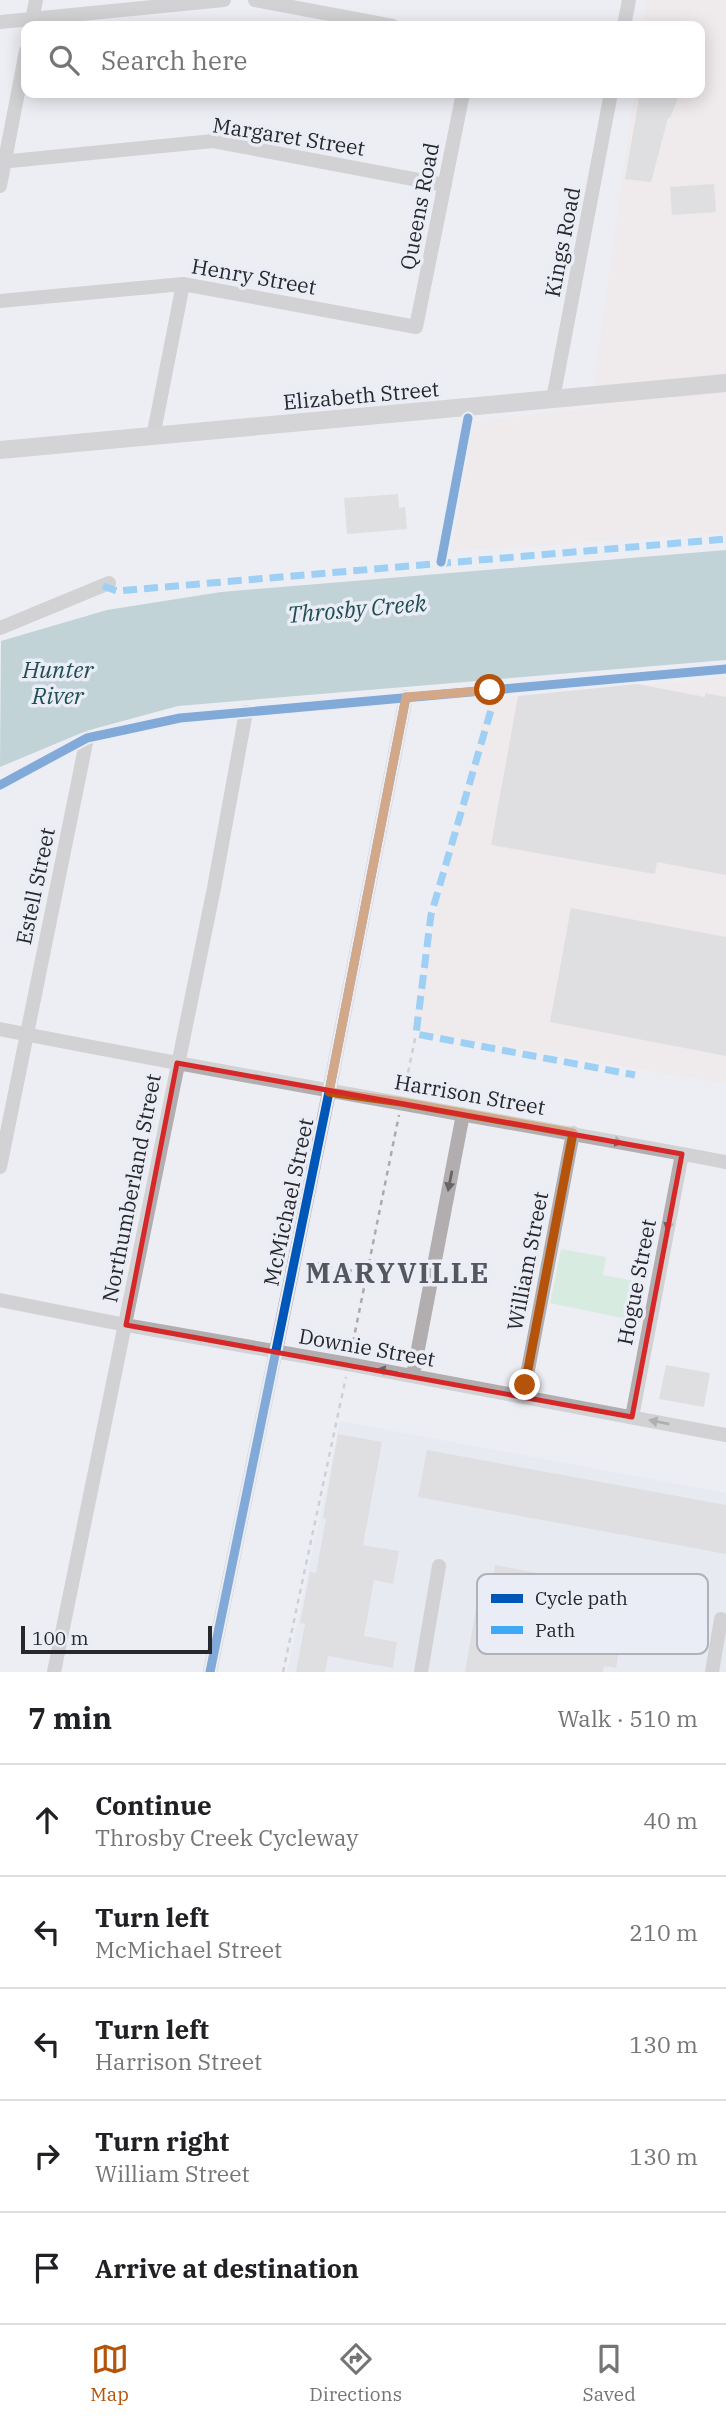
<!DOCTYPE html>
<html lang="en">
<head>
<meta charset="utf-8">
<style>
  :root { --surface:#fff; --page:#f2f2f2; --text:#202124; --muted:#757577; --line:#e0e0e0; --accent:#b45309 }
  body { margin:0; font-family:"IBM Plex Serif",serif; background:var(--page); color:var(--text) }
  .scale { position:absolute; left:21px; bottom:18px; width:191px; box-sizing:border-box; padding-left:7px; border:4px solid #27282c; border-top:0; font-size:19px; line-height:24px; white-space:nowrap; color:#27282c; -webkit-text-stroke:5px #eaecf6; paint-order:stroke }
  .stop { position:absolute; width:21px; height:21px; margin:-16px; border:5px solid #b45309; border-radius:50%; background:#fff }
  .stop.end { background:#b45309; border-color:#fff; box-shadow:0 2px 7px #0008 }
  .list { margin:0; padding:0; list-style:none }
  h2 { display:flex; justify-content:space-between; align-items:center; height:91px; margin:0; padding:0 28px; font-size:30px }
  h2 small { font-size:23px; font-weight:400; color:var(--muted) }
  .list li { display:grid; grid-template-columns:46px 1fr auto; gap:21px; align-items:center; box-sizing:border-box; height:112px; padding:0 28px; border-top:2px solid var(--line) }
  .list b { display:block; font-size:26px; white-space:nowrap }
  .list p { margin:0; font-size:23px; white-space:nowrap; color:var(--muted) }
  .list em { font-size:23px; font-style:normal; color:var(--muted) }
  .icon { flex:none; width:38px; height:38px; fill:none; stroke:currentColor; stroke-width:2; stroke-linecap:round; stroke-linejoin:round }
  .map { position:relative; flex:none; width:726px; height:1672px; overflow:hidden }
  .search { position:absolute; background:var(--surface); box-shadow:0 4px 18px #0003; left:21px; right:21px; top:21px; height:77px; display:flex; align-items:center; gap:18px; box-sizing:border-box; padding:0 24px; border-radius:14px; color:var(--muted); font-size:26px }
  .sheet { height:651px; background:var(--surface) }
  nav { display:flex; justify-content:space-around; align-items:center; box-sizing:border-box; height:98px; border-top:2px solid var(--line); background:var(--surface); font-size:19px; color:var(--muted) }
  nav a { display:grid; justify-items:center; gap:4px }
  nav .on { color:var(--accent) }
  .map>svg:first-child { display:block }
  .built { fill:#e3e4f1 }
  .industrial { fill:#f2e4e4 }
  .green { fill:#d8ebe0 }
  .water { fill:#8cb2b7 }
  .building { fill:#ceccce }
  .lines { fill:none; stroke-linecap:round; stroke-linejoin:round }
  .path { stroke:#adaaac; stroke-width:2.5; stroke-dasharray:5 5; stroke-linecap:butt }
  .minor { stroke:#b2adaf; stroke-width:14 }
  .major { stroke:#b5b1b2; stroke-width:18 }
  .quiet { stroke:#3fa9f5; stroke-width:7; stroke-dasharray:14 7; stroke-linecap:butt }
  .cycleway-casing { stroke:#eaecf6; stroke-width:13 }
  .cycleway { stroke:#0057b8; stroke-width:9 }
  .oneway { fill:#666467 }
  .route { stroke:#b45309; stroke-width:9 }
  .marked { fill:none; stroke:#d62828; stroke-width:5; stroke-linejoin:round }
  .labels { text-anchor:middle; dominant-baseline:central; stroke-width:7; stroke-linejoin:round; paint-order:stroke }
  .street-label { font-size:21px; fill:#27282c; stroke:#eaecf6 }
  .water-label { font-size:23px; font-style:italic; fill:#1f4f53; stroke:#eaecf6 }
  .district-label { font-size:28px; font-weight:bold; letter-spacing:2px; fill:#55565f; stroke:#eaecf6 }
  .key { fill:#eaecf6; stroke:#b0b1b9; stroke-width:2 }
  .key-label { font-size:19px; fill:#27282c }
</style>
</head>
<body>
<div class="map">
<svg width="726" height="1672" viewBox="0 0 726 1672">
  <rect width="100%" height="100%" fill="#edeef3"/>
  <path class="built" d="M340,1421l386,72v179h-439z"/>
  <path class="industrial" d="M647,0h79v533l-275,19 23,-131 123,-14 -3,-26 40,-288h66v-67h-57z
    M726,677v407l-315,-54 32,-148 45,-183z"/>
  <path class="green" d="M561,1249l45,8 -3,18 43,8 -6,39 -90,-19z"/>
  <path class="water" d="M726,550v110l-548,46 -92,25 -86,36 1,-126 106,-31 114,-18z"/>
  <path class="building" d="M640,93h40l-10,25h-2l-17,64 -26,-3z
    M714,184l2,28 -44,3 -2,-28z
    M398,494l1,14 6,-1 2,22 -60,5 -3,-36z
    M637,684l68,13v-4l21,4v178l-69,-13 -2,12 -164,-29 27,-149z
    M571,908l155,29v119l-176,-34z
    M666,1365l44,8 -6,34 -45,-8z
    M338,1434l44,8 -19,103 36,6 -6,33 -19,-4 -10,56 33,6 -4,26 -65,-12 -3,16h-29l9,-48 -5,-1 10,-51 6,1 10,-54 -3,-1z
    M427,1450l299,55v49l-308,-57z
    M495,1565l124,23 -8,45 11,2 -6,33 -12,-2 -1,6h-138l11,-64 11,2z"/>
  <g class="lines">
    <path class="path" d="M404,1092l12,-58
      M308,1261l58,13
      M351,1352l48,-237
      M283,1672l63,-295"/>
    <path class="minor" d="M255,0l138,26
      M0,22l224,-22
      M31,25l5,-25
      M624,26l5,-26
      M0,162l213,-21 232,44
      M0,186l26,-135
      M0,301l183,-17 233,43 47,-234
      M553,399l58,-306
      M153,437l30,-153
      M0,628l109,-45
      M0,1029c241,48 484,88 726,133
      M0,1167l87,-429
      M0,1300l126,25 222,39 378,71
      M413,1375l50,-261
      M523,1396l50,-263
      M632,1417l50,-263
      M54,1672l160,-784 32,-176
      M210,1672l119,-580 77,-395
      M421,1672l18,-106
      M712,1672l9,-53"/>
    <path class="major" d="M0,450l726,-67"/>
    <path class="quiet" d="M103,586l14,5 609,-52
      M490,690l1,20 -60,205 -15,119 219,41"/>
    <defs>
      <path id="cycleway" d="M441,562l27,-144
        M0,785l87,-47 93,-20 546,-49
        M210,1672l119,-580 77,-395"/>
    </defs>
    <use href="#cycleway" class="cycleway-casing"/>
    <use href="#cycleway" class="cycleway"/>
  </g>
  <defs><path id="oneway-solid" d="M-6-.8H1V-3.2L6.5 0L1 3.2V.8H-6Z" transform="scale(1.75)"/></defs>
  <g class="oneway">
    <use href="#oneway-solid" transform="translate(613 1141) rotate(11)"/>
    <use href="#oneway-solid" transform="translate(450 1181) rotate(101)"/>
    <use href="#oneway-solid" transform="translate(669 1221) rotate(101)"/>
    <use href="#oneway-solid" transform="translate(387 1371) rotate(-170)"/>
    <use href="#oneway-solid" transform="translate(659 1422) rotate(-169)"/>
  </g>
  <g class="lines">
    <path class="route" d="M490,690l-84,7 -77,395 72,10 172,31 -48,252"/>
  </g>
  <path d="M0 0H726V1672H0ZM177,1063l505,91 -50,263 -506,-92z" fill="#edeef3" fill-opacity=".55" fill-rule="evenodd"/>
  <path class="marked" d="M177,1063l505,91 -50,263 -506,-92z"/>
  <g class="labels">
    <g class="street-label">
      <text transform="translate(289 136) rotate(9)">Margaret Street</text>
      <text transform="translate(419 206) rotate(-79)">Queens Road</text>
      <text transform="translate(562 242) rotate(-79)">Kings Road</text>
      <text transform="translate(254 276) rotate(10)">Henry Street</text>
      <text transform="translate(361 395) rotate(-5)">Elizabeth Street</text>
      <text transform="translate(35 886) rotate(-78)">Estell Street</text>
      <text transform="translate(470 1094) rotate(10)">Harrison Street</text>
      <text transform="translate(131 1188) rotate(-79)">Northumberland Street</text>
      <text transform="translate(288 1202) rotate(-78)">McMichael Street</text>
      <text transform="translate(527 1261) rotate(-79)">William Street</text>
      <text transform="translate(636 1282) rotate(-79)">Hogue Street</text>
      <text transform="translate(367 1347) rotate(10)">Downie Street</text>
    </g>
    <g class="water-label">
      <text transform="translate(357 608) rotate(-5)">Throsby Creek</text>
      <text x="58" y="669">Hunter<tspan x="58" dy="26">River</tspan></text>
    </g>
    <g class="district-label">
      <text x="398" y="1272">MARYVILLE</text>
    </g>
  </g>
  <rect x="477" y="1574" width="231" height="80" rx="10" class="key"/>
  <rect x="491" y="1594" width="32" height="9" fill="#0057b8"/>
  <rect x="491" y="1626" width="32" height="8" fill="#3fa9f5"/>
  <g class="key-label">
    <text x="535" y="1605">Cycle path</text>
    <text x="535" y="1637">Path</text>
  </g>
</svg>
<div class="scale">100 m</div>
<div class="stop" style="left:490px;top:690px"></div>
<div class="stop end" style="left:525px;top:1385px"></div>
<div class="search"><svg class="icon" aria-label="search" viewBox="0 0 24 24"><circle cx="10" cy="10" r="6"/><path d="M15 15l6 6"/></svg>Search here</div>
</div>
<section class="sheet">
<h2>7 min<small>Walk · 510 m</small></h2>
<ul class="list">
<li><svg class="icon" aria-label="ahead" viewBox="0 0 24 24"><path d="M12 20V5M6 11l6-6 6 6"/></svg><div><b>Continue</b><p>Throsby Creek Cycleway</p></div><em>40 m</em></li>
<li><svg class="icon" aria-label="left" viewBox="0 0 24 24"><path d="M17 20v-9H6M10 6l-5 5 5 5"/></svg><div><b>Turn left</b><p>McMichael Street</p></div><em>210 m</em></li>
<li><svg class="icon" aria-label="left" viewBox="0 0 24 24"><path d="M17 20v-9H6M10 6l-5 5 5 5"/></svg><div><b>Turn left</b><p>Harrison Street</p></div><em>130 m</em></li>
<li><svg class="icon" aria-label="right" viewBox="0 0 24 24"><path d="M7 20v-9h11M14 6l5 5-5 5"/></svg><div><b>Turn right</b><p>William Street</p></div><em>130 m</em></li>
<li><svg class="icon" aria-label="arrive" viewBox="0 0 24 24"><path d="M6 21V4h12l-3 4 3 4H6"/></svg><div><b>Arrive at destination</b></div></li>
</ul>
</section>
<nav>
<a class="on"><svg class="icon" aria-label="map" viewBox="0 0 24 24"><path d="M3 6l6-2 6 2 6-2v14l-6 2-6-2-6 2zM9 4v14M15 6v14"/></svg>Map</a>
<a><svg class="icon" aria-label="directions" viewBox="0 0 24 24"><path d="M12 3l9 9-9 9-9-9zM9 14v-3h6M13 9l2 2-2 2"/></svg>Directions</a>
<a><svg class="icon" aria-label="saved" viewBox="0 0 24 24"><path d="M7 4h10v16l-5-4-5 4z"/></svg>Saved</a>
</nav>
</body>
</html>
